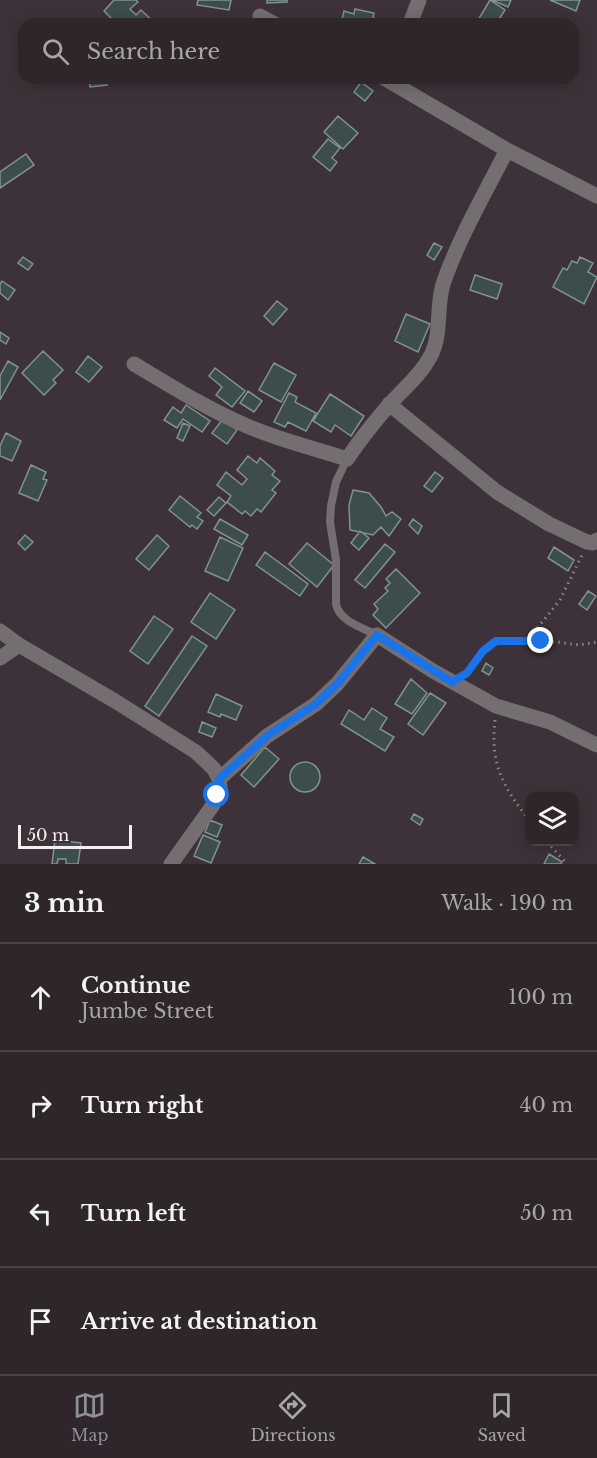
<!DOCTYPE html>
<html lang="en">
<head>
<meta charset="utf-8">
<style>
  :root { --surface:#2e262b; --page:#3a3237; --text:#f1f3f6; --muted:#a7a5a9; --line:#494347; --accent:#8c9099 }
  body { margin:0; font-family:"Libre Baskerville",serif; background:var(--page); color:var(--text) }
  .controls { position:absolute; right:18px; bottom:18px; display:grid; overflow:hidden; border-radius:12px; box-shadow:0 3px 15px #0003 }
  .controls button { width:54px; height:54px; display:grid; place-items:center; padding:0; border:0; border-bottom:2px solid var(--line); background:var(--surface); color:var(--text); font:30px sans-serif }
  .scale { position:absolute; left:18px; bottom:15px; width:114px; box-sizing:border-box; padding-left:6px; border:3px solid #f4edf1; border-top:0; font-size:16px; line-height:21px; white-space:nowrap; color:#f4edf1; -webkit-text-stroke:4px #3d3239; paint-order:stroke }
  .stop { position:absolute; width:18px; height:18px; margin:-14px; border:4px solid #1a73e8; border-radius:50%; background:#fff }
  .stop.end { background:#1a73e8; border-color:#fff; box-shadow:0 2px 6px #0008 }
  .list { margin:0; padding:0; list-style:none }
  h2 { display:flex; justify-content:space-between; align-items:center; height:78px; margin:0; padding:0 24px; font-size:26px }
  h2 small { font-size:20px; font-weight:400; color:var(--muted) }
  .list li { display:grid; grid-template-columns:39px 1fr auto; gap:18px; align-items:center; box-sizing:border-box; height:108px; padding:0 24px; border-top:2px solid var(--line) }
  .list b { display:block; font-size:22px; white-space:nowrap }
  .list p { margin:0; font-size:20px; white-space:nowrap; color:var(--muted) }
  .list em { font-size:20px; font-style:normal; color:var(--muted) }
  .icon { flex:none; width:33px; height:33px; fill:none; stroke:currentColor; stroke-width:2; stroke-linecap:round; stroke-linejoin:round }
  .map { position:relative; flex:none; width:597px; height:864px; overflow:hidden }
  .search { position:absolute; background:var(--surface); box-shadow:0 3px 15px #0003; left:18px; right:18px; top:18px; height:66px; display:flex; align-items:center; gap:15px; box-sizing:border-box; padding:0 21px; border-radius:18px; color:var(--muted); font-size:22px }
  .sheet { height:510px; background:var(--surface) }
  nav { display:flex; justify-content:space-around; align-items:center; box-sizing:border-box; height:84px; border-top:2px solid var(--line); background:var(--surface); font-size:16px; color:var(--muted) }
  nav a { display:grid; justify-items:center; gap:3px }
  nav .on { color:var(--accent) }
  .map>svg:first-child { display:block }
  .building { fill:#3c4d4c; stroke:#809291; stroke-width:1.5 }
  .lines { fill:none; stroke-linecap:round; stroke-linejoin:round }
  .path { stroke:#8e858a; stroke-width:3; stroke-dasharray:1.5 4.5; stroke-linecap:butt }
  .service { stroke:#746e71; stroke-width:8 }
  .minor { stroke:#746e71; stroke-width:15 }
  .route { stroke:#1a73e8; stroke-width:8 }
</style>
</head>
<body>
<div class="map">
<svg width="597" height="864" viewBox="0 0 597 864">
  <rect width="100%" height="100%" fill="#3d3239"/>
  <path class="building" d="M114,0h22l2,2 -8,7 6,6 5,-5 15,14h-39l-13,-13z
    M198,0h33l-2,10 -32,-5z
    M267,0h20v2l-20,1z
    M490,0l15,10 -9,14h-12l-6,-4z
    M492,0h19l-3,7z
    M550,0h30l-4,11z
    M355,9l19,4 -1,5 14,4v2h-46l3,-13 10,3z
    M89,78h17l1,7 -17,2z
    M361,82l12,9 -8,10 -11,-9z
    M338,116l20,17 -15,16 -19,-17z
    M328,139l12,9 -8,10 5,4 -7,9 -17,-14z
    M26,154l8,11 -34,23v-16z
    M434,243l8,4 -8,13 -7,-5z
    M23,257l10,7 -5,6 -10,-7z
    M580,257l13,6 -5,9 9,5 -13,27 -31,-17 10,-19 4,2 5,-9 5,2z
    M475,275l27,9 -5,15 -27,-9z
    M2,281l13,9 -7,10 -8,-7v-9z
    M277,301l10,8 -14,16 -9,-9z
    M406,314l24,10 -12,28 -23,-11z
    M0,332l9,6 -3,6 -6,-4z
    M43,351l20,19 -10,10 3,3 -12,12 -22,-22z
    M88,356l14,11 -13,15 -13,-10z
    M8,361l10,6 -18,33v-24z
    M274,363l22,12 -15,27 -22,-12z
    M215,368l30,23 -13,16 -16,-12 6,-8 -13,-11z
    M248,391l14,10 -8,11 -14,-9z
    M289,393l8,4 -2,5 21,11 -10,18 -18,-9 -3,5 -11,-5z
    M330,394l34,22 -13,20 -16,-11 -4,7 -18,-11z
    M186,405l24,16 -8,11 -19,-13 -6,9 -13,-8 9,-13 8,6z
    M223,419l14,11 -10,14 -15,-11z
    M183,423l7,3 -7,15 -6,-3z
    M6,433l15,8 -9,20 -12,-5v-10z
    M248,456l9,7 3,-5 15,13 -3,4 8,6 -8,9 4,3 -15,19 -4,-3 -6,7 -6,-5 -3,3 -15,-12 4,-6 -14,-11 9,-13 16,13 5,-6 -10,-9z
    M31,465l15,7 -3,7 4,1 -9,21 -19,-8z
    M435,472l8,6 -11,14 -8,-6z
    M353,490l16,3 12,14 5,9 6,-4 9,7 -12,17 -8,-9 -8,8 -23,-5 -1,-25z
    M180,496l21,17 -4,4 6,4 -6,8 -5,-4 -2,2 -21,-17z
    M219,497l7,6 -12,13 -7,-6z
    M220,519l28,16 -6,10 -28,-16z
    M413,519l9,7 -4,8 -9,-9z
    M360,531l9,7 -10,12 -8,-7z
    M25,535l8,7 -8,8 -7,-7z
    M157,535l12,11 -20,24 -13,-11z
    M220,537l23,11 -15,33 -23,-10z
    M307,543l27,22 -17,22 -28,-23z
    M385,544l10,8 -30,36 -10,-8z
    M554,547l20,13 -6,11 -20,-13z
    M265,552l43,32 -8,12 -44,-31z
    M396,569l24,24 -34,35 -13,-13 5,-6 -4,-5 14,-13 -3,-3 5,-5 -4,-4z
    M588,591l8,5 -9,14 -8,-6z
    M210,593l25,17 -19,29 -25,-17z
    M154,616l19,13 -25,35 -18,-13z
    M192,636l15,10 -48,70 -14,-10z
    M486,663l7,5 -4,7 -7,-4z
    M411,679l16,14 -15,21 -17,-10z
    M430,693l16,10 -23,32 -15,-11z
    M216,694l26,12 -6,14 -15,-6 -1,3 -12,-5z
    M372,708l15,10 -7,11 14,8 -9,14 -44,-27 8,-14 15,10z
    M202,722l14,6 -4,9 -13,-5z
    M265,747l14,12 -25,28 -13,-12z
    M290 777a15 15 0 1 1 30 0a15 15 0 1 1-30 0Z
    M414,814l9,5 -3,6 -9,-6z
    M210,820l12,5 -5,12 -12,-5z
    M203,835l17,7 -9,21 -17,-7z
    M55,840l26,3 -3,21h-12v-5h-8l-1,5h-5z
    M549,854l13,8 -1,2h-17z
    M363,857l12,7h-16z"/>
  <g class="lines">
    <path class="path" d="M526,642l34,-42 22,-45
      M465,674l18,-23 13,-10 62,1 21,3 18,-3
      M495,720c-5,45 8,67 35,101
      M547,842l20,22"/>
    <path class="service" d="M347,459l-11,23 -5,24 -1,16 6,38v44c3,17 27,24 41,31"/>
    <path class="minor" d="M260,16l15,8
      M410,24l9,-24
      M384,78l123,72 90,46
      M134,364c37,22 73,45 113,62 32,14 66,22 100,33 13,-19 27,-37 42,-54 14,-16 31,-29 41,-48 13,-23 5,-51 14,-76 16,-45 41,-88 63,-131
      M389,404l108,88 52,32 38,18 6,1 4,-3
      M0,631l19,14 96,56 81,51 18,17 5,10 1,9 -7,17 -42,59
      M0,658l19,-13
      M219,779l48,-43 49,-32 21,-20 40,-49 56,36 63,35 54,16 47,23"/>
  </g>
  <g class="lines">
    <path class="route" d="M217,795l3,-7 -1,-9 48,-43 49,-32 21,-20 40,-49 75,47 15,-9 16,-22 13,-10h45"/>
  </g>
</svg>
<div class="controls">
<button><svg class="icon" aria-label="layers" viewBox="0 0 24 24"><path d="M12 4l9 5-9 5-9-5zM3 14l9 5 9-5"/></svg></button>
</div>
<div class="scale">50 m</div>
<div class="stop" style="left:217px;top:795px"></div>
<div class="stop end" style="left:541px;top:641px"></div>
<div class="search"><svg class="icon" aria-label="search" viewBox="0 0 24 24"><circle cx="10" cy="10" r="6"/><path d="M15 15l6 6"/></svg>Search here</div>
</div>
<section class="sheet">
<h2>3 min<small>Walk · 190 m</small></h2>
<ul class="list">
<li><svg class="icon" aria-label="ahead" viewBox="0 0 24 24"><path d="M12 20V5M6 11l6-6 6 6"/></svg><div><b>Continue</b><p>Jumbe Street</p></div><em>100 m</em></li>
<li><svg class="icon" aria-label="right" viewBox="0 0 24 24"><path d="M7 20v-9h11M14 6l5 5-5 5"/></svg><div><b>Turn right</b></div><em>40 m</em></li>
<li><svg class="icon" aria-label="left" viewBox="0 0 24 24"><path d="M17 20v-9H6M10 6l-5 5 5 5"/></svg><div><b>Turn left</b></div><em>50 m</em></li>
<li><svg class="icon" aria-label="arrive" viewBox="0 0 24 24"><path d="M6 21V4h12l-3 4 3 4H6"/></svg><div><b>Arrive at destination</b></div></li>
</ul>
</section>
<nav>
<a class="on"><svg class="icon" aria-label="map" viewBox="0 0 24 24"><path d="M3 6l6-2 6 2 6-2v14l-6 2-6-2-6 2zM9 4v14M15 6v14"/></svg>Map</a>
<a><svg class="icon" aria-label="directions" viewBox="0 0 24 24"><path d="M12 3l9 9-9 9-9-9zM9 14v-3h6M13 9l2 2-2 2"/></svg>Directions</a>
<a><svg class="icon" aria-label="saved" viewBox="0 0 24 24"><path d="M7 4h10v16l-5-4-5 4z"/></svg>Saved</a>
</nav>
</body>
</html>
